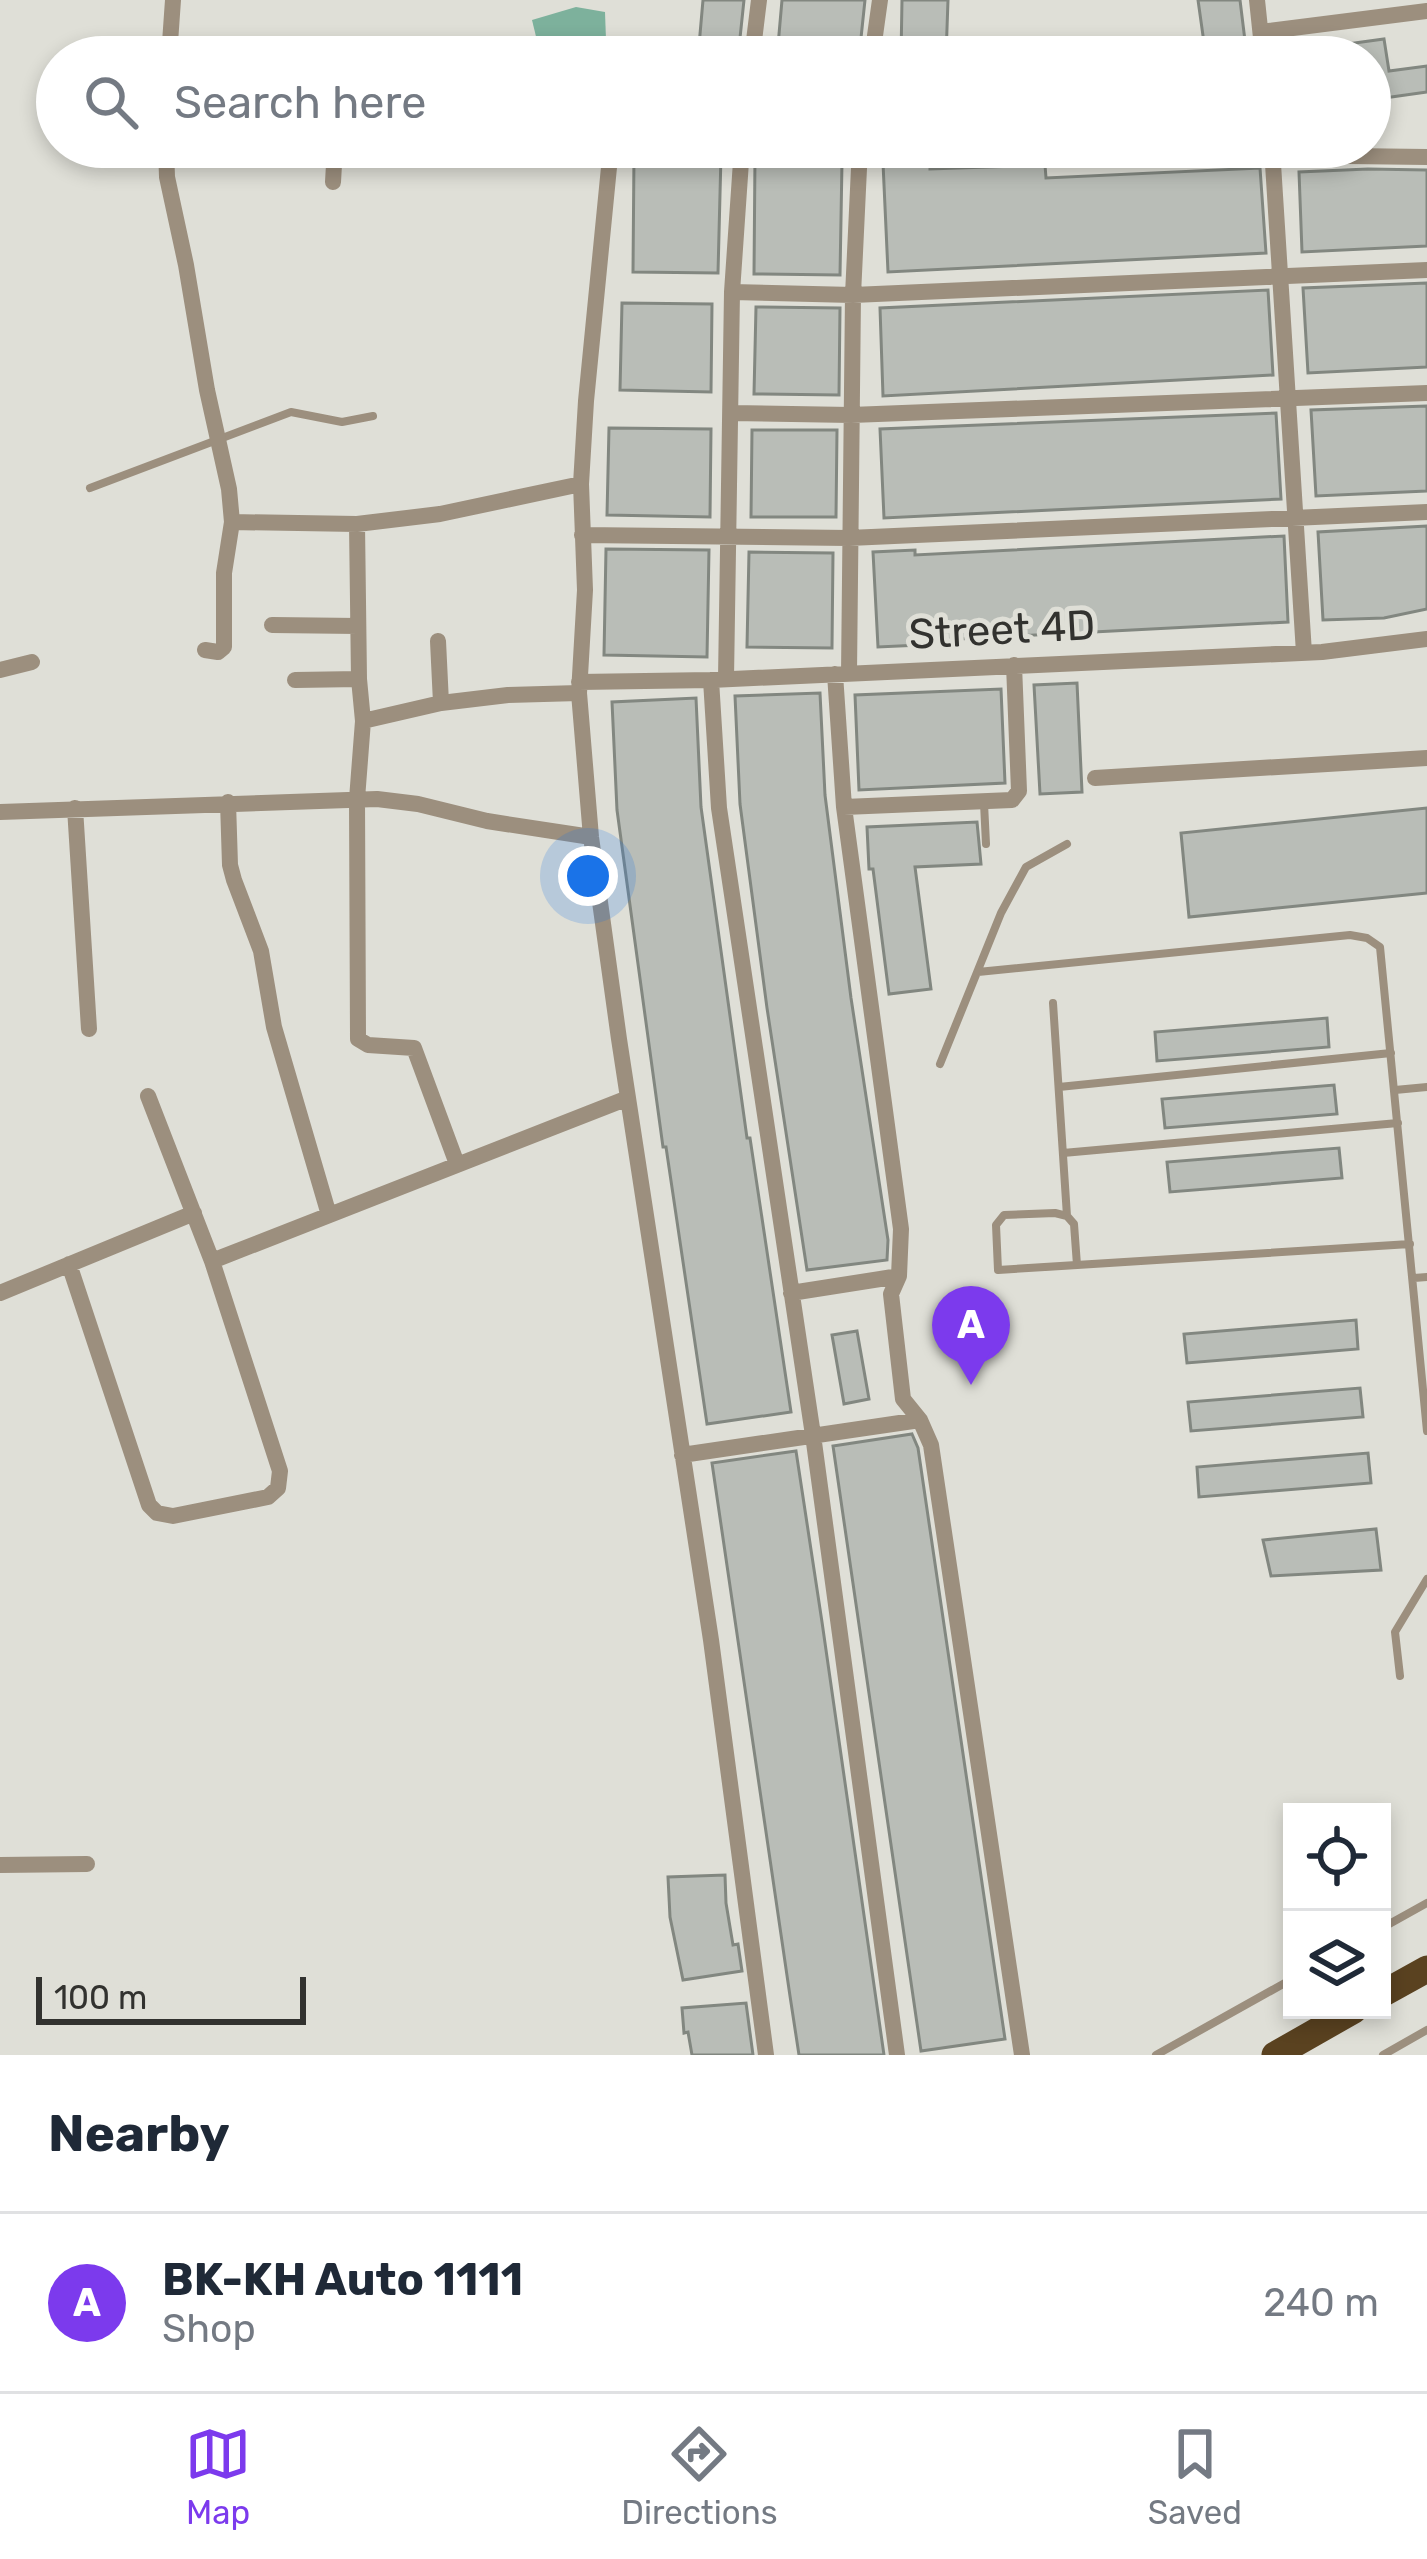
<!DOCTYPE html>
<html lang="en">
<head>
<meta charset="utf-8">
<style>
  :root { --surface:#fff; --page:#f6f6f7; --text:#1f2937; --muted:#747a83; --line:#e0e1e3; --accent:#7c3aed }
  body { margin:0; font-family:Rubik,sans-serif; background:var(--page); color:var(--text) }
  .controls { position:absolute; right:36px; bottom:36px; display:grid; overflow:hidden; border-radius:0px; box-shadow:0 6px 18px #0003 }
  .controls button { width:108px; height:108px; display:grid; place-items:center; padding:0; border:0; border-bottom:3px solid var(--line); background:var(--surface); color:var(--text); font:60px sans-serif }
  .scale { position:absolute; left:36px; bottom:30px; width:270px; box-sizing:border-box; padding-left:12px; border:6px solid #32322f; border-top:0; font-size:33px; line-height:42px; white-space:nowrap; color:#32322f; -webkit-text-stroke:9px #dfdfd7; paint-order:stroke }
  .you { position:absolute; left:588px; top:876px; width:42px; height:42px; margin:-30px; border:9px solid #fff; border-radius:50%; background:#1a73e8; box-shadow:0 0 0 18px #1a73e833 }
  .badge { display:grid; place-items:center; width:78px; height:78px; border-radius:50%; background:var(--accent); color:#fff; font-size:39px; font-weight:700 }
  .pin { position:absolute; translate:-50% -99px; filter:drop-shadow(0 3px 6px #0008) }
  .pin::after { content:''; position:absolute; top:63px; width:42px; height:36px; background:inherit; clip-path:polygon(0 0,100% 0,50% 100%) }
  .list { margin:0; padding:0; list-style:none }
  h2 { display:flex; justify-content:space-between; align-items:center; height:156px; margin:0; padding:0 48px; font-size:51px }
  h2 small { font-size:39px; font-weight:400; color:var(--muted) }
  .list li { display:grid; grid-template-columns:78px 1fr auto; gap:36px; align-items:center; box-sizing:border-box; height:180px; padding:0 48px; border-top:3px solid var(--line) }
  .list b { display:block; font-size:45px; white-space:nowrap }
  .list p { margin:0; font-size:39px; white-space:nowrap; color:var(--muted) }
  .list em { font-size:39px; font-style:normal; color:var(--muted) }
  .icon { flex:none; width:66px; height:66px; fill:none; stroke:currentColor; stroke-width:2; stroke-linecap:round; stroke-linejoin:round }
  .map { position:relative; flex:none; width:1427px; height:2055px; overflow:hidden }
  .search { position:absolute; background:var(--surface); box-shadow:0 6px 18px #0003; left:36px; right:36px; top:36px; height:132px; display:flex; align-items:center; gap:30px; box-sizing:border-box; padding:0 42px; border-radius:66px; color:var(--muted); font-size:45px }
  .sheet { height:336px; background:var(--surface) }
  nav { display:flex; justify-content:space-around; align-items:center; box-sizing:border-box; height:168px; border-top:3px solid var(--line); background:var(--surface); font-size:33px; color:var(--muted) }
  nav a { display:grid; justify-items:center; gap:6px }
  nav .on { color:var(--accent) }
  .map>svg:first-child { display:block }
  .water { fill:#7db19c }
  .building { fill:#b9bdb7; stroke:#828780; stroke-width:3 }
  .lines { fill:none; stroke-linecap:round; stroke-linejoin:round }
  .service { stroke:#9c8f7e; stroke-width:8 }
  .minor { stroke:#9c8f7e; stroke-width:16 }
  .trunk { stroke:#5a4220; stroke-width:27 }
  .labels { text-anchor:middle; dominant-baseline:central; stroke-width:10; stroke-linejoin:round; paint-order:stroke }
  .street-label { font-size:42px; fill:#32322f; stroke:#dfdfd7 }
</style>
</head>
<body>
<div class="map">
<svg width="1427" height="2055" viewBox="0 0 1427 2055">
  <rect width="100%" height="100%" fill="#dfdfd7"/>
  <path class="water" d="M576,7l29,5 1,28 -3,17h-62l-9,-37z"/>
  <path class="building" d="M703,0h41l-6,57h-40z
    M782,0h83l-6,57h-82z
    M902,0h46l-2,57h-45z
    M1198,0h42l7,57h-41z
    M1384,39l5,32 38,-5v26l-57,8v-43h-51l-1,-9z
    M634,154l87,1 -3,118 -85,-1z
    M755,156l87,6 -2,113 -86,-1z
    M883,163l47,1v5l115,-4 1,13 214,-10 6,85 -378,19z
    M1368,169l59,1v76l-125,6 -3,-80z
    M1427,283v84l-119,6 -5,-85z
    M1268,290l5,85 -390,21 -3,-88z
    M622,303l90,1 -1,88 -91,-2z
    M756,307l84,1 -1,87 -85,-1z
    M1427,406v85l-111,5 -5,-86z
    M1276,413l5,86 -397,19 -4,-89z
    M609,428l102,1 -1,88 -103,-2z
    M752,430h85l-1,87h-85z
    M1427,526v83l-43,9 -61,2 -5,-88z
    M1284,536l4,86 -368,19v4l-42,2 -5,-95 42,-2v5z
    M606,549l103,1 -2,107 -103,-2z
    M749,552l84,1 -1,95 -85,-1z
    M1077,683l5,109 -42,2 -6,-109z
    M1001,689l4,94 -146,7 -4,-95z
    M820,693l5,102 26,203 37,242 -1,20 -80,10 -40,-262 -27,-204 -5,-108z
    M696,698l5,109 46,331h3l41,274 -84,12 -41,-277h-3l-46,-337 -5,-108z
    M1427,808v85l-238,24 -8,-84z
    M977,822l4,42 -66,3 16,122 -42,5 -16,-125h-4l-2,-42z
    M1327,1018l2,29 -172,14 -2,-29z
    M1334,1085l3,29 -172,14 -3,-29z
    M1339,1148l3,30 -172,14 -3,-30z
    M1356,1320l2,29 -171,14 -3,-29z
    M857,1331l12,68 -25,5 -12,-69z
    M1360,1388l3,29 -172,14 -3,-29z
    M912,1434l6,14 87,591 -84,12 -88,-605z
    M796,1451l26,171 62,433h-85l-9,-59 -78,-533z
    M1368,1453l3,30 -172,14 -2,-30z
    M1376,1529l5,41 -110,6 -8,-36z
    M725,1875l1,28 7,42 5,-1 4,27 -59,9 -13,-63 -2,-40z
    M746,2003l7,52h-61l-4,-23 -4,1 -2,-25z"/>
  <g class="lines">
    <path class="service" d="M90,488l201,-76 51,10 31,-6
      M984,803l2,41
      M978,972l372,-37 17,3 13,9 47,484
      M1053,1003l14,213
      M940,1064l61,-151 25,-46 41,-23
      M1059,1087l332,-34
      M1395,1090l32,-3
      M1063,1153l335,-30
      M1077,1265l-3,-41 -7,-8 -12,-3 -51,2 -8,10 2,45 412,-26
      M1414,1278l13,-1
      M1400,1676l-5,-44 32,-53
      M1382,1928l45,-25
      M1156,2055l136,-76
      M1383,2055l44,-25"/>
    <path class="minor" d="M1257,0l6,57
      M1261,32l166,-21
      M169,53l120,4
      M169,57l4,-57
      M752,57l7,-57
      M872,57l8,-57
      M166,147l1,30 19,88 21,125 22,99 3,33 -8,51v74l-6,5 -13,-2
      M611,147l-25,254 -5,83 4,106 -6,103 12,144 28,202 92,601 55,415
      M798,147l62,3 567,7
      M1272,148l32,505
      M333,182l2,-35
      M732,292l121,3 574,-25
      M731,413l120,2 576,-22
      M232,522l125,2 83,-10 141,-30
      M357,524l2,155 4,42 -6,78 1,240 10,6 46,3 43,116
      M582,535l267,3 578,-26
      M272,625l86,1
      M438,641l3,62
      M0,670l32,-8
      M835,674l9,133 57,422 -2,47 -8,18 12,105 17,21 11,25 91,610
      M849,674l4,-379 7,-148
      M726,679l6,-387 10,-145
      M295,680l64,-1
      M711,680l8,128 94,627 84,620
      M579,682l132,-2 611,-28 105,-13
      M363,721l78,-18 67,-8 71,-2
      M1095,778l332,-20
      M228,802l2,63 4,15 27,71 13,76 55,188
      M844,807l168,-7 7,-9 -5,-126
      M75,808l14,221
      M0,812l377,-13 41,5 69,17 104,16
      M212,1261l416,-163
      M69,1264l80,241 8,8 16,3 95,-19 10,-9 2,-17 -68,-210 -64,-165
      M0,1293l194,-80
      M791,1293l108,-17
      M682,1455l238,-35
      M0,1865l87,-1"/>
    <path class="trunk" d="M1382,1994l45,-25
      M1275,2055l79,-45"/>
  </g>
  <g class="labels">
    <g class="street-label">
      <text transform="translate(1002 630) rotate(-3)">Street 4D</text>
    </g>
  </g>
</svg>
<div class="controls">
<button><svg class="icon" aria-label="locate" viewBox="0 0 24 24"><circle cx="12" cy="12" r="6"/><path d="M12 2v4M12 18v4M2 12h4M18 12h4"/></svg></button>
<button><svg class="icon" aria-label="layers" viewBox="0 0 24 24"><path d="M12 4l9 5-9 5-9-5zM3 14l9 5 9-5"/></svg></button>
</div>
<div class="scale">100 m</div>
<div class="you"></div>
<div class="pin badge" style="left:971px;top:1385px">A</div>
<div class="search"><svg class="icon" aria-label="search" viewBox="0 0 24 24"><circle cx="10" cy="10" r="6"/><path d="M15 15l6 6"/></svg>Search here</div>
</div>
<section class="sheet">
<h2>Nearby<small></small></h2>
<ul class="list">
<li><span class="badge">A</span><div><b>BK-KH Auto 1111</b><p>Shop</p></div><em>240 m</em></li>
</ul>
</section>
<nav>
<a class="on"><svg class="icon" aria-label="map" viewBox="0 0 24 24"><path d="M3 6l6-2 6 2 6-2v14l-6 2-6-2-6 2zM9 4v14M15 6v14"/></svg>Map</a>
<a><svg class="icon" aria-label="directions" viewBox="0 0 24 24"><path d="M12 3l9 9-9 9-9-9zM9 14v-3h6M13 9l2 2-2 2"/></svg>Directions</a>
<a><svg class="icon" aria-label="saved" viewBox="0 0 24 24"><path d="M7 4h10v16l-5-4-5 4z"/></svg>Saved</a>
</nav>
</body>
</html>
